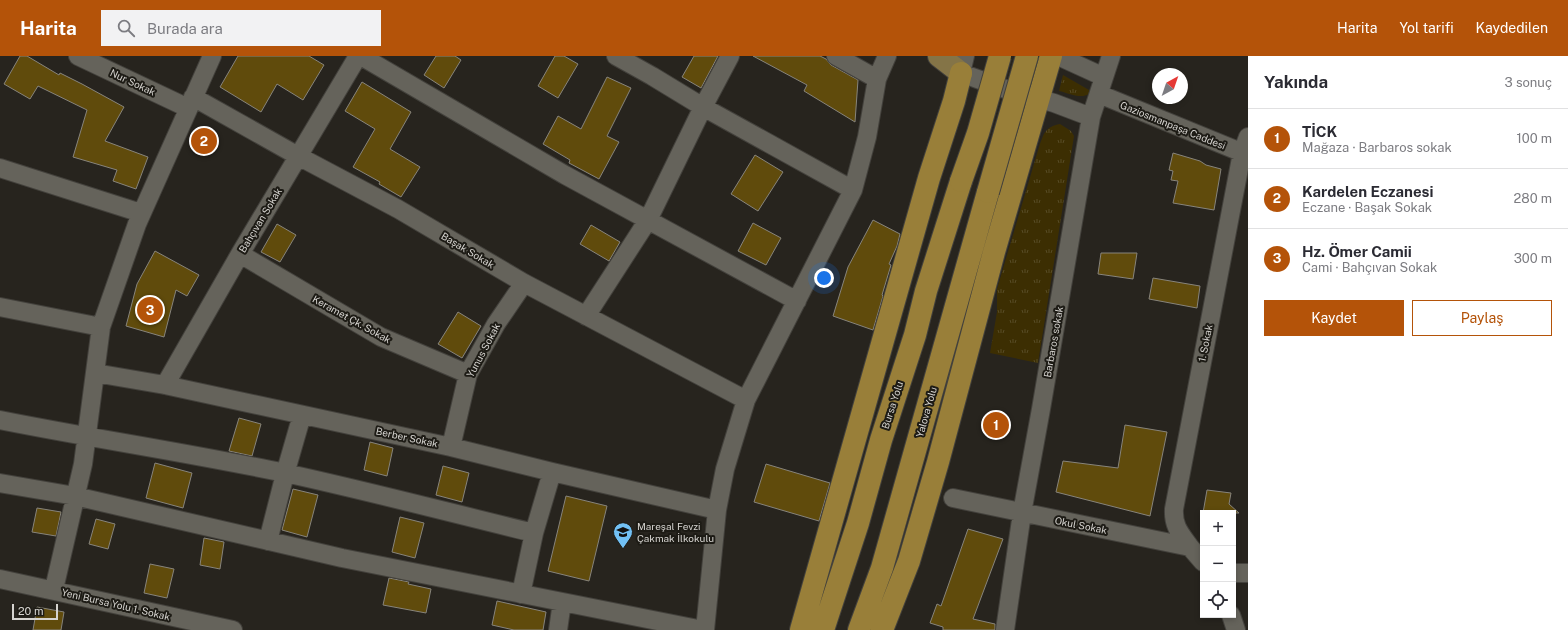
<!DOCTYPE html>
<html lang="tr">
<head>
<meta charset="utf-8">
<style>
  :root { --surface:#fff; --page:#f2f2f3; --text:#2b2b33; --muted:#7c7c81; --line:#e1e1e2; --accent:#b45309 }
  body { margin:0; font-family:"Public Sans",sans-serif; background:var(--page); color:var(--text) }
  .controls { position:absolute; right:12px; bottom:12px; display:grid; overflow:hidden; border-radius:0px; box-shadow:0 2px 6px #0003 }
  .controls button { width:36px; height:36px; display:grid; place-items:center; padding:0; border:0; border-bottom:1px solid var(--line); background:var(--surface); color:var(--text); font:20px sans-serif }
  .compass { position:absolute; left:1152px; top:12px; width:36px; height:36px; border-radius:50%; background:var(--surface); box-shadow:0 2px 6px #0003; rotate:40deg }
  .scale { position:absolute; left:12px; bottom:10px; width:46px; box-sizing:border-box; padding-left:4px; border:2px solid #d6d4d0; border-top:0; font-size:11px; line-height:14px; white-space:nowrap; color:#d6d4d0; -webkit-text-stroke:3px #1d1b15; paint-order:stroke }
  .you { position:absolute; left:824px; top:222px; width:14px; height:14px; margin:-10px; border:3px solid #fff; border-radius:50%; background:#1a73e8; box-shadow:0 0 0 6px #1a73e833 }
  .badge { display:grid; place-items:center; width:26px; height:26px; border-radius:50%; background:var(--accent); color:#fff; font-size:13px; font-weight:700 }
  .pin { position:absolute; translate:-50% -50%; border:2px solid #fff; box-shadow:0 1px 4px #0006 }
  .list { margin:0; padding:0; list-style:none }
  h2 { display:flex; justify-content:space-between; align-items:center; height:52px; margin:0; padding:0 16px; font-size:17px }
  h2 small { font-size:13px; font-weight:400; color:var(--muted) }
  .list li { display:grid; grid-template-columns:26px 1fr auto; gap:12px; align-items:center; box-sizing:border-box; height:60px; padding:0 16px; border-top:1px solid var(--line) }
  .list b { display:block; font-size:15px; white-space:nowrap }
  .list p { margin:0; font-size:13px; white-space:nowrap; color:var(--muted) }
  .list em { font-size:13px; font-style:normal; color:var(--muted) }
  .actions { display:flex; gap:8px; padding:12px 16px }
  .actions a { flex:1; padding:9px 0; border:1px solid var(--accent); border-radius:0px; text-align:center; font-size:14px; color:var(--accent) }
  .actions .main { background:var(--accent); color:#fff }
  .icon { flex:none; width:22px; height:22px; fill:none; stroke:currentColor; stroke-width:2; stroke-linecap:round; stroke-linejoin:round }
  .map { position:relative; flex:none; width:1248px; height:574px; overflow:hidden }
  header { display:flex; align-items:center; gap:24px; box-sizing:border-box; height:56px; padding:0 20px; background:var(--accent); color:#fff }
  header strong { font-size:19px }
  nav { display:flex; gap:22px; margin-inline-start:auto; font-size:14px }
  .search { width:280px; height:36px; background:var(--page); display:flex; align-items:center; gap:10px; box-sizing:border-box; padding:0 14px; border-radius:0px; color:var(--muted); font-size:15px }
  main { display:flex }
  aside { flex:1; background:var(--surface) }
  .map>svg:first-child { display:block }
  .grass { fill:url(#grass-tufts) }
  .building { fill:#604b0c; stroke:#87847c }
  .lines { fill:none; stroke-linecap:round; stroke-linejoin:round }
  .minor-casing { stroke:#43413c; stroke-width:20 }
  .major-casing { stroke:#43413c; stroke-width:24 }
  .highway-casing { stroke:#43413c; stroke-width:24 }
  .minor { stroke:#65635b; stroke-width:18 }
  .major { stroke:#847447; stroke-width:22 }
  .highway { stroke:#997f39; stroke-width:22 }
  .highway-bridge-casing { stroke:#43413c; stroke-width:24; stroke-linecap:butt }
  .highway-bridge { stroke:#997f39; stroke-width:22 }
  .labels { text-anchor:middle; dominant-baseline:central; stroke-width:4; stroke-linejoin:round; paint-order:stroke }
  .street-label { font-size:10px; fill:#d6d4d0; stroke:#1d1b15 }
  .poi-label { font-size:10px; fill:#d6d4d0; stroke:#1d1b15; text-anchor:start }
</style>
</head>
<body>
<header>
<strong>Harita</strong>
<div class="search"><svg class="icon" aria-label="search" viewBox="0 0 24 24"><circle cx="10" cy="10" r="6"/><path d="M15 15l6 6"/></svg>Burada ara</div>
<nav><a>Harita</a><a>Yol tarifi</a><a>Kaydedilen</a></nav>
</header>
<main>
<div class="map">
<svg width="1248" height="574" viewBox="0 0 1248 574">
  <defs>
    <pattern id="grass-tufts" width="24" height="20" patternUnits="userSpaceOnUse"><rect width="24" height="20" fill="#3c2e02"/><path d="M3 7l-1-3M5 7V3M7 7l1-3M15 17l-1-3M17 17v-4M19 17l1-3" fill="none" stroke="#574b26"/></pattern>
  </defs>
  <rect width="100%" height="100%" fill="#27241e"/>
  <path class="grass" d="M1063,19l26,15 1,3c-8,7 -22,0 -31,-2z
    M1060,68l11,7 3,5 -36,227 -48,-10 7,-41v-23l42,-142c5,-14 6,-20 21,-23z"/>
  <path class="building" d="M20,0h7l32,19 1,-2 22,11 42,23 -19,34 43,16 -12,32 -23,-8 4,-11 -44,-13 14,-47 -49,-24 -8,13 -26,-15z
    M238,0h71l15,9 -21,35 -26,-16 -16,28 -41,-25z
    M436,0h19l6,4 -17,28 -20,-13z
    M555,0h9l14,8 -20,34 -20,-12z
    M694,0h24l-17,32 -19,-11z
    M753,0h67l6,3 5,6 27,15 -3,42 -51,-31 3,-6z
    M607,21l24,11 -24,48 12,6 -20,37 -30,-16 1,-3 -27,-16 15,-28 23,13z
    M362,26l49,30 -21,37 30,18 -19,30 -22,-13 1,-2 -27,-15 22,-38 -30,-18z
    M1173,97l27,8 6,4 15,4 -7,41 -41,-7 5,-22 -7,-1 2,-9 -4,-1z
    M755,99l28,17 -25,39 -27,-17z
    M873,164l27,14 -3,12 -8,18 2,1 -9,30 1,1 -10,34 -40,-14 15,-49z
    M753,167l28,15 -15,27 -28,-14z
    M277,168l19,11 -16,27 -19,-10z
    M591,169l29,17 -11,19 -29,-17z
    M155,195l44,24 -12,21 -11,-6 -12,47 -38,-11 11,-42z
    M1101,197h36l-4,26 -35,-5z
    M1153,222l47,8 -3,22 -48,-9z
    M458,256l23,14 -19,32 -24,-14z
    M239,362l22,6 -9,32 -23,-5z
    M1125,369l42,7 -17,84 -94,-24 7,-31 55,7z
    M370,386l23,6 -6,28 -23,-6z
    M155,407l37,10 -9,35 -37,-10z
    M766,408l64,19 -11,38 -65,-19z
    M443,410l26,7 -7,29 -26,-7z
    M293,433l25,6 -11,42 -25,-7z
    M1207,434l24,3 -2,11 10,9h-36z
    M566,440l41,10 -18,75 -41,-10z
    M37,452l24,4 -5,24 -24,-4z
    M400,461l24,6 -9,35 -23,-6z
    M96,463l19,5 -7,25 -19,-5z
    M968,473l35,10 -30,80 22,5v6h-52v-3l-13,-4 7,-19 4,2z
    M204,482l20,4 -4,27 -20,-4z
    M150,508l24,5 -7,29 -23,-5z
    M389,522l20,4 -1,2 23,5 -5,24 -43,-8z
    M497,545l49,11 -3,18h-29l-22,-5z
    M37,551l27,5 -3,18h-28z"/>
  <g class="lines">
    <defs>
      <path id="minor" d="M78,0l110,52
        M361,0l204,119 232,126
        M616,0l36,20 51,31 150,83
        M836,0l41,23
        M965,0l-4,17 47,17 46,13 37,14
        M1058,0l46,21
        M1099,38l149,61
        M193,41l105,59 100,53 126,74 222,117
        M0,112l141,45
        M240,198l141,83 87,37
        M0,251l101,20
        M586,260l62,-96 55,-113 27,-51
        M95,317l70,12 286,62 101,25 165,38
        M165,329l75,-131 118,-198
        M0,364c95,19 190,33 285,53 83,18 166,40 249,60
        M451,391l17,-73 28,-50 28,-41
        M0,427l75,13 267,62 361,72
        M953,442l237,49 13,15
        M268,485l17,-67 17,-59
        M1190,491c-10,-14 -17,-21 -16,-38l68,-356 6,-16
        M1233,517h15
        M0,523l233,51
        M54,533l29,-125 18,-137 36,-103 75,-168
        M521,538l13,-61 18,-61
        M1231,559l5,15
        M558,574l4,-28
        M705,574l12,-120 8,-41 21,-69 107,-210 14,-53 10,-58 10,-23
        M1005,574l17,-117 19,-104 50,-292 20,-61"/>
      <path id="major" d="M939,0l22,17"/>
      <path id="highway" d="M801,574l128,-452 25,-77 7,-28
        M823,574l35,-107 23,-83 34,-105 11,-44 35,-110
        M859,574l23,-62 106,-376
        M882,574l27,-69 29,-99 56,-210 57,-196"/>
    </defs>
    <use href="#minor" class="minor-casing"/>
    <use href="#major" class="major-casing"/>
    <use href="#highway" class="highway-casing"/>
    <use href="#minor" class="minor"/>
    <use href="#major" class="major"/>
    <use href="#highway" class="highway"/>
    <defs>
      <path id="highway-bridge" d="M961,125l17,-48 22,-77
        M988,136l39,-136"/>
    </defs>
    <use href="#highway-bridge" class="highway-bridge-casing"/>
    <use href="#highway-bridge" class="highway-bridge"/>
  </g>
  <defs>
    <symbol id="school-pin" viewBox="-11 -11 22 30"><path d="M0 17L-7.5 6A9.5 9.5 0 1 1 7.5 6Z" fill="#72c1f5" stroke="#1d1b15"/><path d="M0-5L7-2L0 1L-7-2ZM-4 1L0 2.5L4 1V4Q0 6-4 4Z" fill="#111"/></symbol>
  </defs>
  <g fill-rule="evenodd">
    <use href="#school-pin" x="612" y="465" width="22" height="30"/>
  </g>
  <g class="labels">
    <g class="street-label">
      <text transform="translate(133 26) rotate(25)">Nur Sokak</text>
      <text transform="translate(1173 69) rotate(22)">Gaziosmanpaşa Caddesi</text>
      <text transform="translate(260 164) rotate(-59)">Bahçıvan Sokak</text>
      <text transform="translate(468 194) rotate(31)">Başak Sokak</text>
      <text transform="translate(352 263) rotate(29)">Keramet Çk. Sokak</text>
      <text transform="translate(1053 286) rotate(-80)">Barbaros sokak</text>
      <text transform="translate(1205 287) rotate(-79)">1. Sokak</text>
      <text transform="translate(483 294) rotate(-62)">Yunus Sokak</text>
      <text transform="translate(892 349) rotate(-72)">Bursa Yolu</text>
      <text transform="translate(926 356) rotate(-74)">Yalova Yolu</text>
      <text transform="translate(407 381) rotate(12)">Berber Sokak</text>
      <text transform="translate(1081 469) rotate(11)">Okul Sokak</text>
      <text transform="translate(116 548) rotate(13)">Yeni Bursa Yolu 1. Sokak</text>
    </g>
    <g class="poi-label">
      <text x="637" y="470">Mareşal Fevzi<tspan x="637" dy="12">Çakmak İlkokulu</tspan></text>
    </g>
  </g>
</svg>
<div class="controls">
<button>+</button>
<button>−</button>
<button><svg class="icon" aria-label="locate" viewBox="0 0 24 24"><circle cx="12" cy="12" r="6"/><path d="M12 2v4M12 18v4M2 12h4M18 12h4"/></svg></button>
</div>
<svg class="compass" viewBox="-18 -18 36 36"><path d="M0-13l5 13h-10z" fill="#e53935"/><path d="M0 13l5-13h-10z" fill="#7c7c81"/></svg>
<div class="scale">20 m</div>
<div class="you"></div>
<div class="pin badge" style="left:996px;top:369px">1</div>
<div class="pin badge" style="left:204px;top:85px">2</div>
<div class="pin badge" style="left:150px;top:254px">3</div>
</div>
<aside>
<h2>Yakında<small>3 sonuç</small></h2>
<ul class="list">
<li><span class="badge">1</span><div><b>TİCK</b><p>Mağaza · Barbaros sokak</p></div><em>100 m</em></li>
<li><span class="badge">2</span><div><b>Kardelen Eczanesi</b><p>Eczane · Başak Sokak</p></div><em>280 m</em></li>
<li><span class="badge">3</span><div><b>Hz. Ömer Camii</b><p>Cami · Bahçıvan Sokak</p></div><em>300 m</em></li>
</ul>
<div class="actions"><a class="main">Kaydet</a><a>Paylaş</a></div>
</aside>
</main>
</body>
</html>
